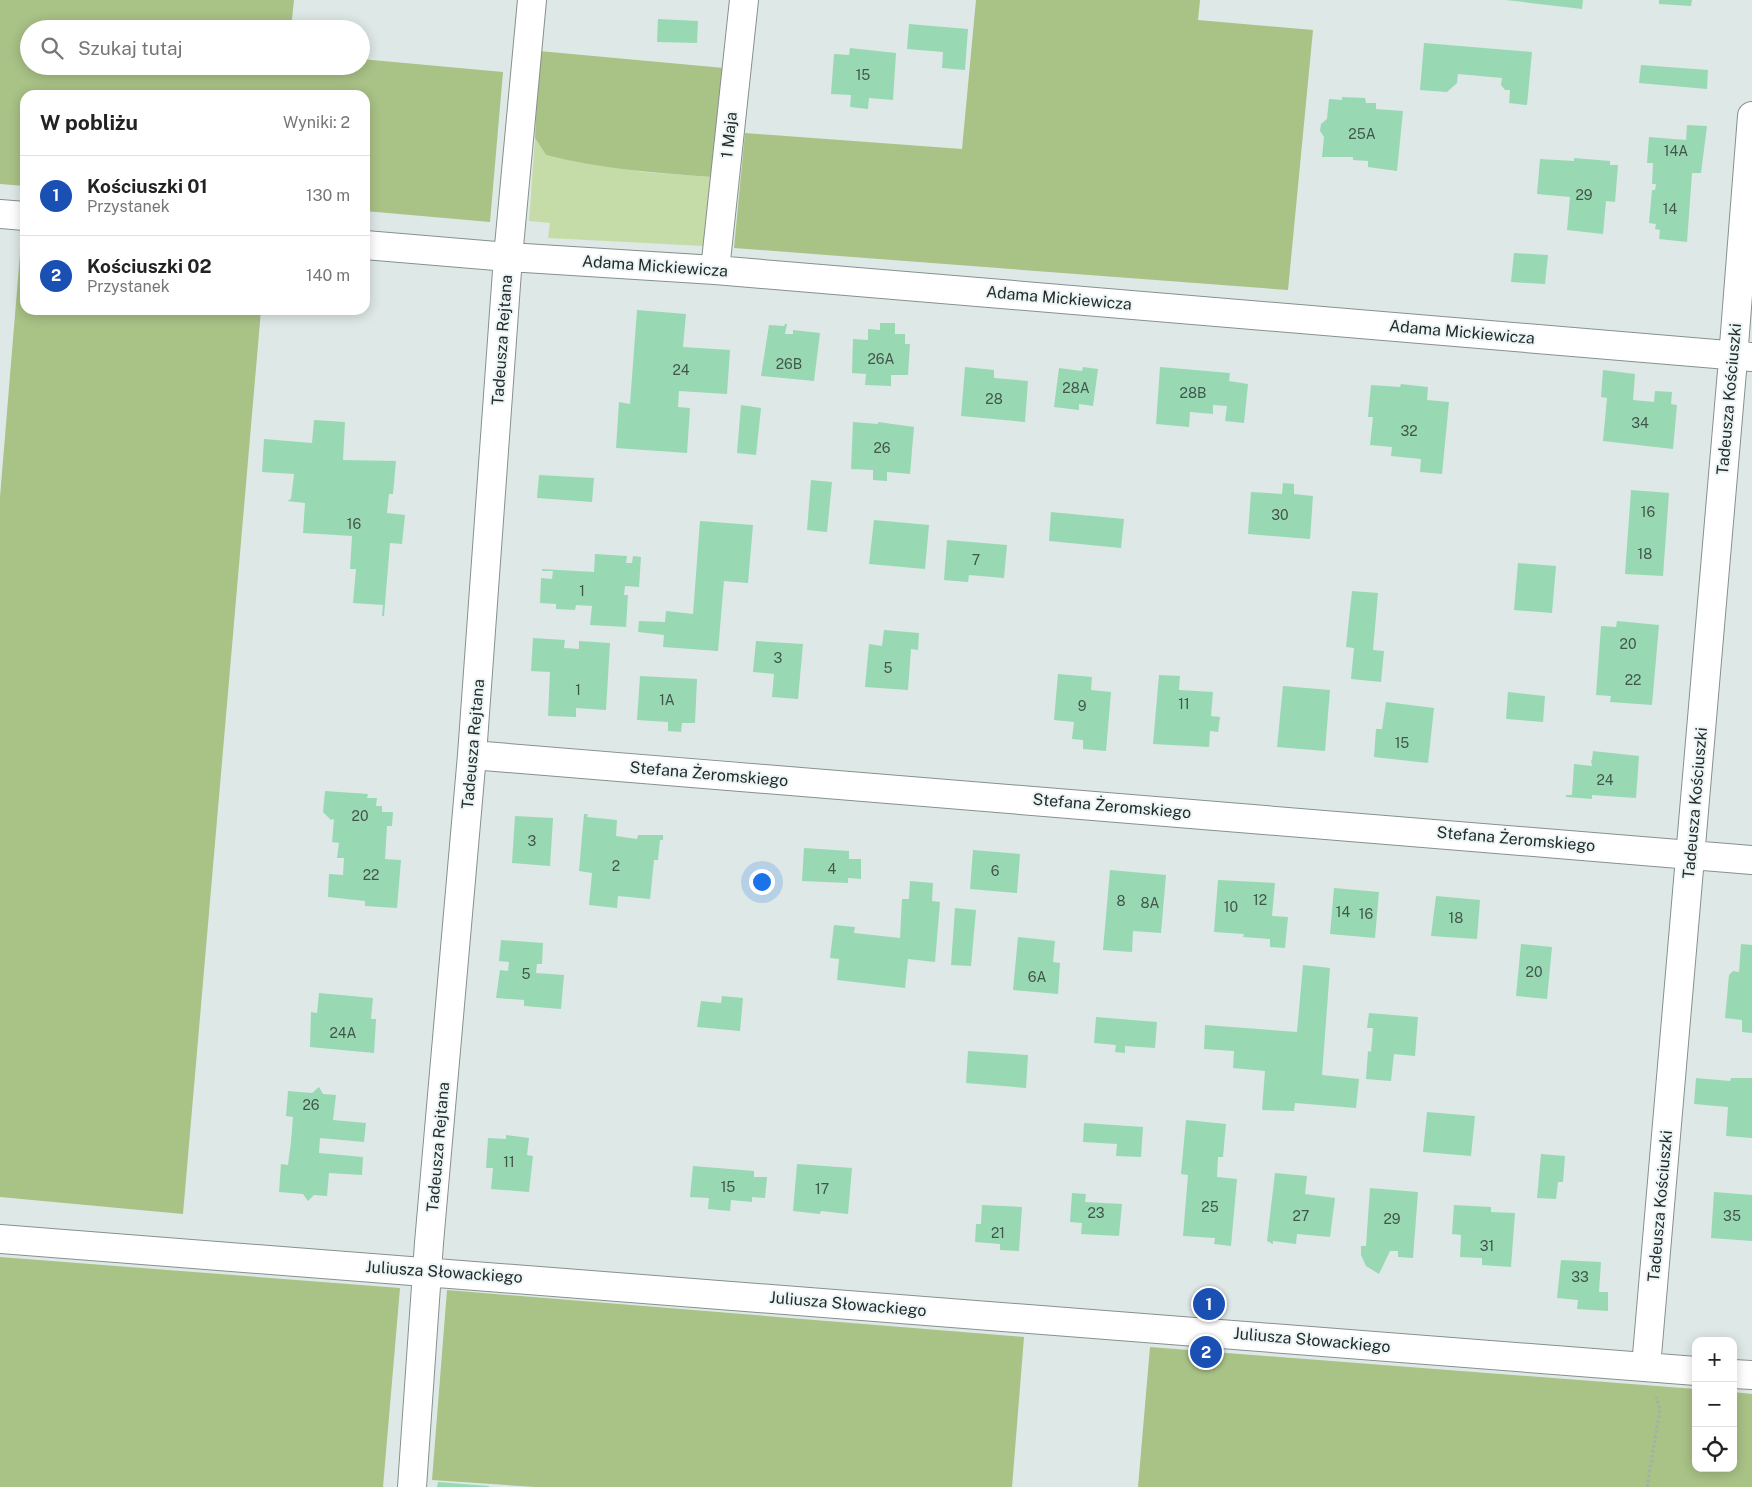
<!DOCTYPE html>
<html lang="pl">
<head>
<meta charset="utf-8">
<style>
  :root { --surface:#fff; --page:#f2f2f2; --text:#222; --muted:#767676; --line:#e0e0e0; --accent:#2563eb }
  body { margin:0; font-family:"Public Sans",sans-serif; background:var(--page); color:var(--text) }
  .controls { position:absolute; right:15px; bottom:15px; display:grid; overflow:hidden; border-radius:10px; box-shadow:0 2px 12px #0003 }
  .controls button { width:45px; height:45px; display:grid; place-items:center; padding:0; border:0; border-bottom:1px solid var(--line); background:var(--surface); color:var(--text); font:25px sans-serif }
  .you { position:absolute; left:761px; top:881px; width:18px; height:18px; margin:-12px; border:4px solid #fff; border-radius:50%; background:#1a73e8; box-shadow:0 0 0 8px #1a73e833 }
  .badge { display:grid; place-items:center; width:32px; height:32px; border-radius:50%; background:var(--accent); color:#fff; font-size:16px; font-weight:700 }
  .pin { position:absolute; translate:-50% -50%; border:2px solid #fff; box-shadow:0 1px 5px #0006 }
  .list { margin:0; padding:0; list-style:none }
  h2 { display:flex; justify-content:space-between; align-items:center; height:65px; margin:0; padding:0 20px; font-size:21px }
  h2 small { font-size:16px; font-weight:400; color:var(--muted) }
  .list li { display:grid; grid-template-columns:32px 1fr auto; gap:15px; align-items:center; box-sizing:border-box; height:80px; padding:0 20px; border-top:1px solid var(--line) }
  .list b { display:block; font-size:19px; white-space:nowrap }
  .list p { margin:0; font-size:16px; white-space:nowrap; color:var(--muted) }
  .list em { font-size:16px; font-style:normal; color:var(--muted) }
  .icon { flex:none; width:28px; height:28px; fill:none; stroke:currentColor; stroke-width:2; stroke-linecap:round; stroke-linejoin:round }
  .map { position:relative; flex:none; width:1752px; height:1487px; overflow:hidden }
  .search { position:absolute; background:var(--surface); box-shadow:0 2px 12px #0003; left:20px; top:20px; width:350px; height:55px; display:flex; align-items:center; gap:12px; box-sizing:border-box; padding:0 18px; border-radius:28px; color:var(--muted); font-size:19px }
  .panel { position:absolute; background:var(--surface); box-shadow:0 2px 12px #0003; left:20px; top:90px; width:350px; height:225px; border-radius:15px }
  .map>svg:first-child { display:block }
  .green { fill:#c6dca8 }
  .forest { fill:#a9c286 }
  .building { fill:#98d9b3 }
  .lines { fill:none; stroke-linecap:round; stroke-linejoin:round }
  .street-casing { stroke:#86908f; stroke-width:30 }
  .path { stroke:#a6aead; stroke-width:3; stroke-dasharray:2.5 2.5; stroke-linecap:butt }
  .street { stroke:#fff; stroke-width:28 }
  .labels { text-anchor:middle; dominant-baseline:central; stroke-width:4; stroke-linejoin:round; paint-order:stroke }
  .number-label { font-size:14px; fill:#42564c }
  .street-label { font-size:16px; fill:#262a2a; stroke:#ebf5f5 }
</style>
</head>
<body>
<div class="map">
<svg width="1752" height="1487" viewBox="0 0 1752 1487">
  <rect width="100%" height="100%" fill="#dee8e7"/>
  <path class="green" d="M535,138l11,17 97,17 70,5 -10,69 -155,-8 2,-15 -21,-2z"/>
  <path class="forest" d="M0,0h294l-3,29h-262v37h332v-7l142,13 -13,150 -125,-11v-116h-340v91l-25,-2z
    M976,0h224l-2,20 115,10 -25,260 -554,-42 11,-115 217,16z
    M539,51l185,17 -11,109c-57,-4 -112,-8 -167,-22l-11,-17z
    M21,242h4v68h236l-78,904 -183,-17v-700z
    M0,1257l400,31 -17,199h-383z
    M447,1290l577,47 -12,150h-477l-103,-7z
    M1150,1347l546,42v79h37v-76l19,2v93h-614z"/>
  <path class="building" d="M1506,0h77l-1,9z
    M1659,0h33l-1,6 -32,-2z
    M658,19l40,2 -1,22 -40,-1z
    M909,24l59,5 -3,41 -23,-2 1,-16 -36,-3z
    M1424,43l108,9 -5,53 -18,-2 1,-13h-5l-4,-5 1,-7 -44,-4 -1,9 -10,9 -27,-2z
    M850,48l46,5 -3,47 -24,-2 -1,11 -18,-2 1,-12 -20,-1 3,-40 15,1z
    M1641,65l67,5 -1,19 -68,-6z
    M1342,97l23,1 1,5h10v6l27,2 -6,60 -29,-4v-6l-15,-1v-3h-31l2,-20 -4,-6 1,-7 6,-5 2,-20 13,1z
    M1687,125l20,1 -6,47h-9l-5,69 -28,-3 1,-9 -5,-1 1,-5 -7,-1 3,-33h3l1,-6h-4l1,-21h-6l2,-26 37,3z
    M1574,158l36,3v4h8l-3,37 -9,-1 -3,33 -36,-4 3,-33 -33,-3 3,-35 34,2z
    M1514,253l34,2 -3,29 -34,-2z
    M637,310l49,4 -3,33 47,3 -3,44 -48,-3 -1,16 12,1 -3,45 -71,-5 3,-46 11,2z
    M880,323h15v11h10v10h5l-2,31h-17v11l-26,-1 1,-11 -14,-1 1,-34 15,1v-11l12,1z
    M785,324h2l-2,10h8v-4l27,3 -6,48 -53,-5 8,-51 15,1z
    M965,367l29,3v8l34,3 -3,41 -64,-6z
    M1083,367l15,2 -5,37 -14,-2v6l-25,-3 5,-39 23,3z
    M1160,367l70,6 -1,8 19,3 -4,39 -19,-2 2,-15 -14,-1v9l-23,-2 -1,15 -33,-3z
    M1603,370l32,4 -2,26 21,2 1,-11 17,1 -1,12 6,1 -4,44 -70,-8 4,-43 -6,-1z
    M1401,384l27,3 -1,13 22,2 -7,72 -22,-2 1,-13 -30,-3 1,-9 -22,-2 3,-28h-5l3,-32 29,2z
    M741,405l20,3 -5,47 -19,-2z
    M314,420l31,2 -2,38 53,1 -3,33h-4l-2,19 18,2 -3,29 -12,-1 -6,73h-2l1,-11 -30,-2 3,-34h-6l2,-33 -49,-3 2,-30 -18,-2 4,-2 3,-25 -32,-2 2,-33 48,4z
    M853,422l25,2v-2l36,5 -4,47 -23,-2v9l-14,-1v-10l-22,-1z
    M539,475l55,3 -2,24 -55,-4z
    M811,480l21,2 -5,50 -20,-2z
    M1283,483l11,1v10l19,2 -3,43 -62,-5 3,-42 31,2z
    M1631,490l38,3 -6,83 -38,-2z
    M1051,512l73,7 -3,29 -72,-7z
    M874,520l55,5 -4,44 -56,-5z
    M700,521l53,4 -5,58 -24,-2 -6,70 -55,-4 1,-12 -26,-3 1,-11 26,1 1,-11 27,3z
    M947,540l60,5 -3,33 -35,-3 -1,7 -24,-2z
    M595,554l32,2 -1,7h6l1,-7 8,1 -2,30 -14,-1 -1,9h4l-2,32 -36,-2 2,-19 -16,-1 -1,5 -19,-1v-5l-16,-1 1,-25 11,1 1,-8h-11v-2l52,3z
    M1518,563l38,3 -4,47 -38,-3z
    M1352,591l26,2 -5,57 11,1 -3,31 -30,-3 3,-31 -8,-1z
    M1617,621l42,4 -7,80 -42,-3 1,-6 -15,-1 5,-69 15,1z
    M884,630l35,3 -1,17 -7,-1 -3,41 -43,-3 4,-43 13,2z
    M533,638l32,2 -1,8 15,1v-8l31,2 -4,67 -30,-2v9l-28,-1 2,-44 -19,-1z
    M756,641l47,3 -5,55 -26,-2 2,-23 -21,-2z
    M1058,674l34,3 -1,13 20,2 -5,59 -23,-2v-9l-11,-1 2,-17 -20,-2z
    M1159,675l21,1 -1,14 34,2 -2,24 9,1 -2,15 -8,-1 -1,16 -56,-3z
    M640,676l57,3 -2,44h-13l-1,9 -13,-1v-9l-31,-2z
    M1283,686l47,4 -5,61 -48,-4z
    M1508,692l37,4 -2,26 -37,-3z
    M1386,702l48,6 -6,55 -54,-6 2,-28h6z
    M1593,751l46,5 -3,42 -44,-3v4l-26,-2v-2h6l2,-31 18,2 -1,-6h1z
    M325,791l43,3 -1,4h10l-1,8h6v6h11l-1,14h-5l-2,33 16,1 -4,48 -32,-2v-5l-37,-4 1,-23 14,1 1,-17h-7l2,-15 -7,-1 2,-23 -3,1 -8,-8z
    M584,814h4l-1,3 30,3 -1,16 21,3 1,-4h25v5h-3l-2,20h-4l-4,39 -32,-3 -1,12 -28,-3 3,-32 -13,-2z
    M515,816l38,2 -3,48 -38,-3z
    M804,848l45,3v8h12v20l-13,-1v5l-46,-2z
    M973,850l47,4 -3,39 -47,-4z
    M1110,870l56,5 -5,58 -28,-2 -1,21 -29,-2z
    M1218,880l57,3 -3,33 16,1 -3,31 -15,-1v-8l-27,-2 1,-3 -30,-2z
    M910,881l23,2 -1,18 8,1 -5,60 -27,-3 -3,29 -68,-8 2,-21 -9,-1 4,-33 21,2 -1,6 46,5 2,-39h7z
    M1334,888l45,4 -4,46 -45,-4z
    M1436,896l44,4 -3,39 -46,-3z
    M955,908l21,2 -5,56 -20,-1z
    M1018,937l37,4 -2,21 7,1 -2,31 -45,-4z
    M501,940l42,3 -1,21h-5l-1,9 28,2 -3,34 -37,-3v-6l-28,-2 4,-28 8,1 1,-9 -10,-1z
    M1521,944l31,3 -5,52 -31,-3z
    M1741,944l11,1v88l-10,-1v-12l-17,-2 4,-43 4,-4 6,1z
    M1303,965l27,3 -8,107 37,4 -3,29 -61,-5 -1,8 -32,-1 3,-39 -32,-3 1,-17 -30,-2 1,-24 92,7z
    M319,993l54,5 -2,21h5l-2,34 -64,-6 1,-35 6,1z
    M722,996l21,2 -3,33 -43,-4 4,-26 20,2z
    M1369,1013l49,4 -3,39 -21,-2 -3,27 -25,-2 2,-28 3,1 2,-24h-6z
    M1096,1017l61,5 -2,26 -30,-2v7l-10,-1 1,-7 -22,-2z
    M968,1051l60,4 -2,33 -60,-5z
    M1696,1078l34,3 1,-3h21v60l-26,-2 2,-29 -34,-3z
    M319,1087l4,7 13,1 -3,25 33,3 -2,19 -44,-4 -1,15 44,4 -1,18 -33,-2 -2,23 -13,-1 -6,6 -5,-7 -24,-2 2,-28 7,1 3,-23 2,-25 -7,-1 2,-25 24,2z
    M1427,1112l48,4 -4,40 -48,-4z
    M1186,1120l40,4 -3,33h-5l-1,20 20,2 -6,67 -17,-2 1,-6 -32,-2 5,-61 -7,-1z
    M1084,1123l59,4 -2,30 -25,-1 1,-12 -34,-2z
    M506,1135l23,3 -2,17 6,1 -4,36 -38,-3 2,-21h-7l2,-30 18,1z
    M1541,1154l24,2 -2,26h-5l-2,17 -19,-1z
    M797,1164l55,4 -4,46 -27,-3 -1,3 -27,-3z
    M693,1166l61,5v6h13l-2,21 -13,-1v5l-21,-2 -1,11 -22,-2 1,-11 -19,-1z
    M1275,1173l32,3 -2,18 30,4 -5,39 -33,-3 -1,10 -23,-3v3l-6,-3z
    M1370,1188l48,4 -5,66 -15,-1v-6h-8l-11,23 -13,-8 -5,-11v-9h5z
    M1714,1192l38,3v46l-41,-3z
    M1072,1193l14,1 -1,8 37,2 -3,32 -38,-2 1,-11 -12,-1z
    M982,1205l40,2 -3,44 -19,-1v-6l-25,-2 1,-18h5z
    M1454,1205l37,2v5l24,1 -4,54 -29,-2v-7l-22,-1 1,-22 -9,-1z
    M1561,1260l40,2 -2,30h9v19l-31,-2 1,-9 -21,-2z
    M438,1482l51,4v1h-52z"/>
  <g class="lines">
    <defs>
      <path id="street" d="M0,214l25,2
        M365,245l143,12 207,13 1037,87
        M715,270l29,-270
        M472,755l1280,105
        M0,1239l1696,132
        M1646,1367l86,-996 20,-255
        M1733,1374l19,1
        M412,1487l17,-244 43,-488 36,-498 24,-257"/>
    </defs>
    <use href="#street" class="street-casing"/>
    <path class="path" d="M1647,1487l13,-77 -4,-13"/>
    <use href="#street" class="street"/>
  </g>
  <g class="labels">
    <g class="number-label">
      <text x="863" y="75">15</text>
      <text x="1362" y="134">25A</text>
      <text x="1676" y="151">14A</text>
      <text x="1584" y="195">29</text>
      <text x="1670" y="209">14</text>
      <text x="881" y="359">26A</text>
      <text x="789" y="364">26B</text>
      <text x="681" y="370">24</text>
      <text x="1076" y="388">28A</text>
      <text x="1193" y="393">28B</text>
      <text x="994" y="399">28</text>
      <text x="1640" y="423">34</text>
      <text x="1409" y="431">32</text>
      <text x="882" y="448">26</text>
      <text x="1648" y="512">16</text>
      <text x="1280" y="515">30</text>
      <text x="354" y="524">16</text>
      <text x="1645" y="554">18</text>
      <text x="976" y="560">7</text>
      <text x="582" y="591">1</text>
      <text x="1628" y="644">20</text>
      <text x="778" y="658">3</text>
      <text x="888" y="668">5</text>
      <text x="1633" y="680">22</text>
      <text x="578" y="690">1</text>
      <text x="667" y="700">1A</text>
      <text x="1184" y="704">11</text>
      <text x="1082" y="706">9</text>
      <text x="1402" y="743">15</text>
      <text x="1605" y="780">24</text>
      <text x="360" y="816">20</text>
      <text x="532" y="841">3</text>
      <text x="616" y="866">2</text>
      <text x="832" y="869">4</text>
      <text x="995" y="871">6</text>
      <text x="371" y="875">22</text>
      <text x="1260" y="900">12</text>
      <text x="1121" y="901">8</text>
      <text x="1150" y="903">8A</text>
      <text x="1231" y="907">10</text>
      <text x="1343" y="912">14</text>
      <text x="1366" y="914">16</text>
      <text x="1456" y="918">18</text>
      <text x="1534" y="972">20</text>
      <text x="526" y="974">5</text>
      <text x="1037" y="977">6A</text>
      <text x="343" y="1033">24A</text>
      <text x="311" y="1105">26</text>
      <text x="509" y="1162">11</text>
      <text x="728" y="1187">15</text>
      <text x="822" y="1189">17</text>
      <text x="1210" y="1207">25</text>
      <text x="1096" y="1213">23</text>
      <text x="1301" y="1216">27</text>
      <text x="1732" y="1216">35</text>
      <text x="1392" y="1219">29</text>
      <text x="998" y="1233">21</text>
      <text x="1487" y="1246">31</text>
      <text x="1580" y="1277">33</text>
    </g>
    <g class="street-label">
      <text transform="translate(729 135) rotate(-84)">1 Maja</text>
      <text transform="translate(655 266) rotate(4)">Adama Mickiewicza</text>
      <text transform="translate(1059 298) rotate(5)">Adama Mickiewicza</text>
      <text transform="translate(1462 332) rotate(5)">Adama Mickiewicza</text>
      <text transform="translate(502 340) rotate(-86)">Tadeusza Rejtana</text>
      <text transform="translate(1729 399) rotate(-85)">Tadeusza Kościuszki</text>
      <text transform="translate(473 744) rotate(-85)">Tadeusza Rejtana</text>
      <text transform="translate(709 774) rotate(5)">Stefana Żeromskiego</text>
      <text transform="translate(1695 803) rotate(-85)">Tadeusza Kościuszki</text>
      <text transform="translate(1112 806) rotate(5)">Stefana Żeromskiego</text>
      <text transform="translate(1516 839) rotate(5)">Stefana Żeromskiego</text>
      <text transform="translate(438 1147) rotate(-85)">Tadeusza Rejtana</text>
      <text transform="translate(1660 1206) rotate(-85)">Tadeusza Kościuszki</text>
      <text transform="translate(444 1272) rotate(4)">Juliusza Słowackiego</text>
      <text transform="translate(848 1304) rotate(5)">Juliusza Słowackiego</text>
      <text transform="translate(1312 1340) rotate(5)">Juliusza Słowackiego</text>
    </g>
  </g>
</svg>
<div class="controls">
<button>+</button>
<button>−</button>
<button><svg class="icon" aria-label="locate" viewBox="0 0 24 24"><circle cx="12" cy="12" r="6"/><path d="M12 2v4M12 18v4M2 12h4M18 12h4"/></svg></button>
</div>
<div class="you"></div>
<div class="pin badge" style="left:1209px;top:1304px;background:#1a4fb4">1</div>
<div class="pin badge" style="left:1206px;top:1352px;background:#1a4fb4">2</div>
<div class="search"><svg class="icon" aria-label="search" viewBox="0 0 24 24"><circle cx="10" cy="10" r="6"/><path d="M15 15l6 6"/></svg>Szukaj tutaj</div>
<section class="panel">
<h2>W pobliżu<small>Wyniki: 2</small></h2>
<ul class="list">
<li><span class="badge" style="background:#1a4fb4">1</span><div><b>Kościuszki 01</b><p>Przystanek</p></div><em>130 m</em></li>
<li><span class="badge" style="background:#1a4fb4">2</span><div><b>Kościuszki 02</b><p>Przystanek</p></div><em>140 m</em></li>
</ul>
</section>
</div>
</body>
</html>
